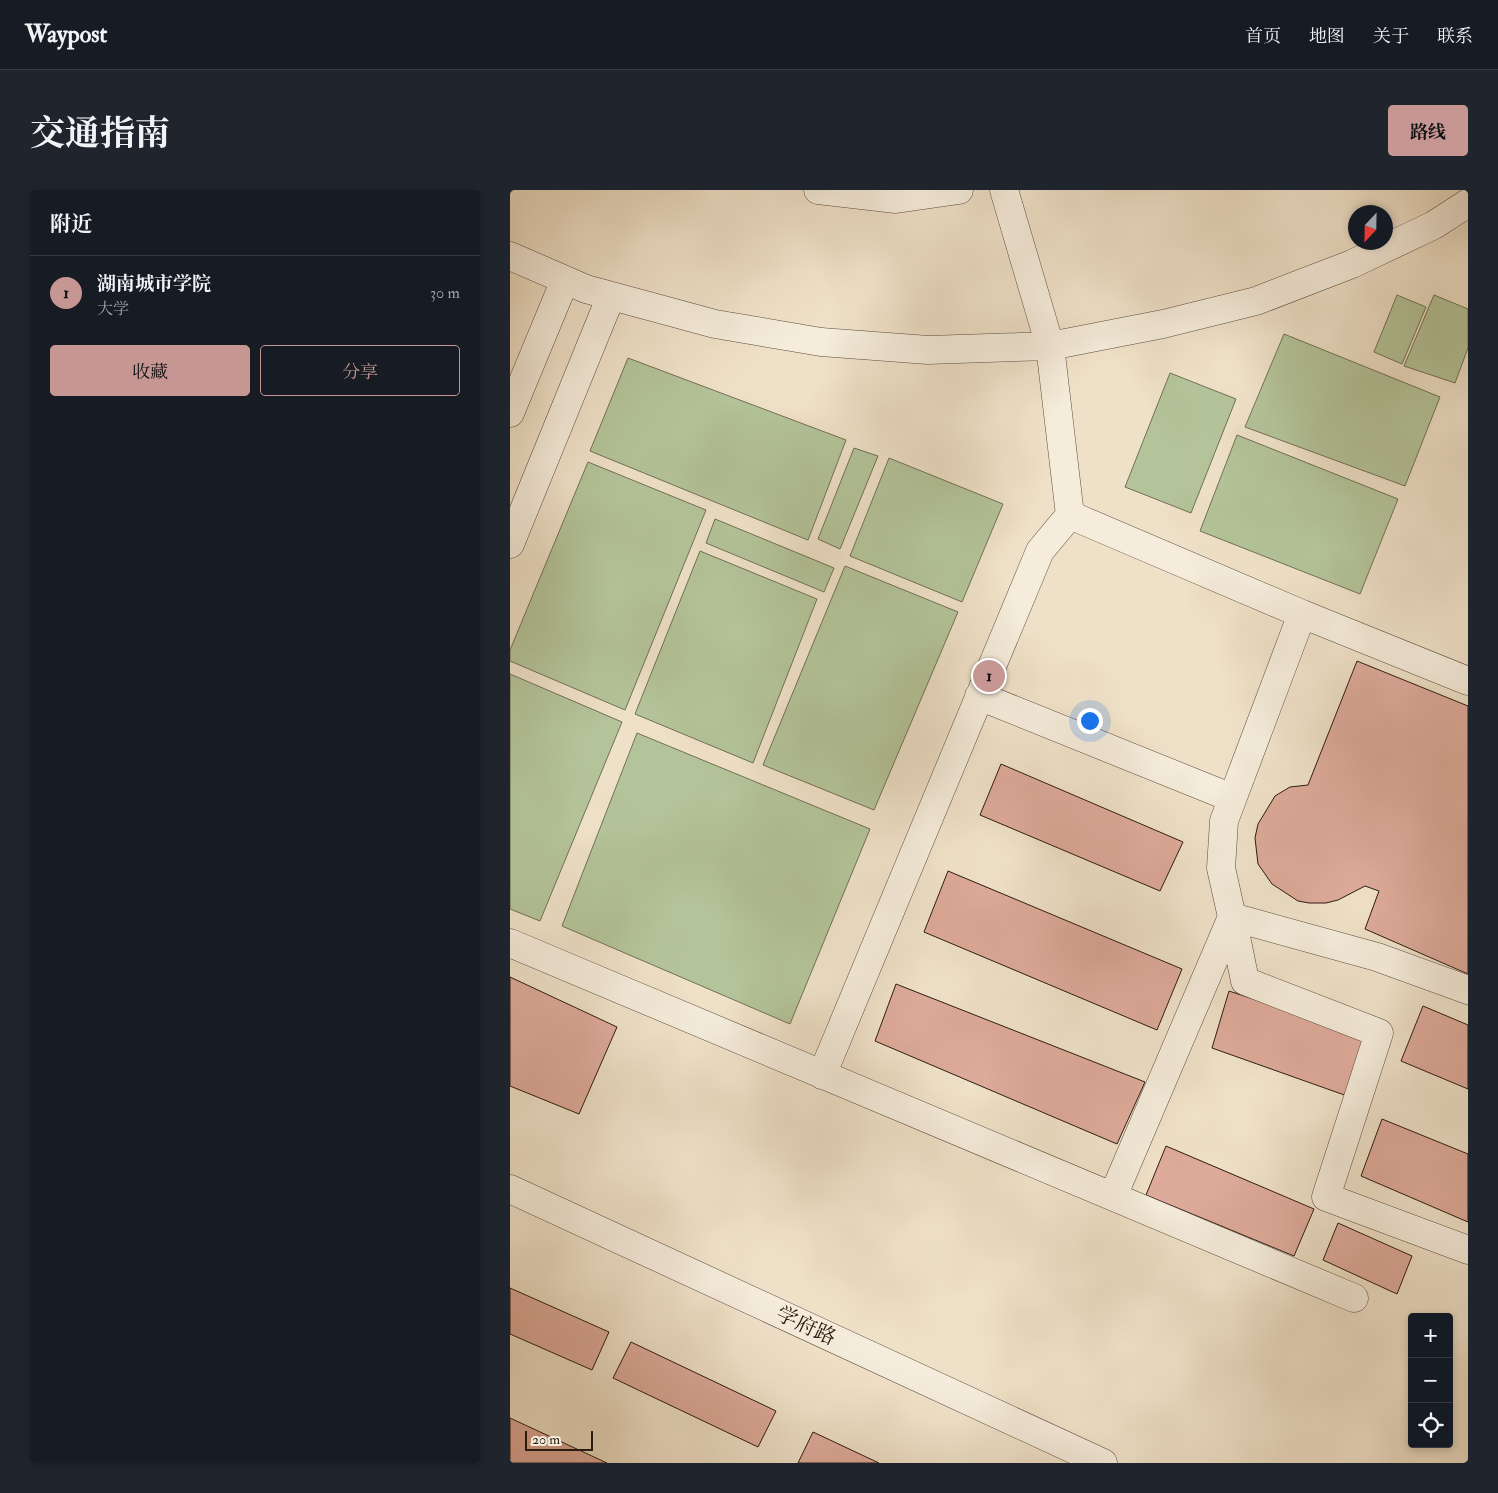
<!DOCTYPE html>
<html lang="zh">
<head>
<meta charset="utf-8">
<style>
  :root { --surface:#171b24; --page:#20242c; --text:#f1f3f6; --muted:#9ea1a6; --line:#363941; --accent:#c59692 }
  body { margin:0; font-family:"IM FELL Double Pica","Noto Serif SC",serif; background:var(--page); color:var(--text) }
  .controls { position:absolute; right:15px; bottom:15px; display:grid; overflow:hidden; border-radius:5px; box-shadow:0 2px 8px #0003 }
  .controls button { width:45px; height:45px; display:grid; place-items:center; padding:0; border:0; border-bottom:1px solid var(--line); background:var(--surface); color:var(--text); font:25px sans-serif }
  .compass { position:absolute; left:838px; top:15px; width:45px; height:45px; border-radius:50%; background:var(--surface); box-shadow:0 2px 8px #0003; rotate:202deg }
  .scale { position:absolute; left:15px; bottom:12px; width:68px; box-sizing:border-box; padding-left:5px; border:2px solid #2b1b10; border-top:0; font-size:14px; line-height:18px; white-space:nowrap; color:#2b1b10; -webkit-text-stroke:4px #f5ecdb; paint-order:stroke }
  .you { position:absolute; left:579px; top:530px; width:18px; height:18px; margin:-12px; border:4px solid #fff; border-radius:50%; background:#1a73e8; box-shadow:0 0 0 8px #1a73e833 }
  .badge { display:grid; place-items:center; width:32px; height:32px; border-radius:50%; background:var(--accent); color:#111; font-size:16px; font-weight:700 }
  .pin { position:absolute; translate:-50% -50%; border:2px solid #fff; box-shadow:0 1px 5px #0006 }
  .list { margin:0; padding:0; list-style:none }
  h2 { display:flex; justify-content:space-between; align-items:center; height:65px; margin:0; padding:0 20px; font-size:21px }
  h2 small { font-size:16px; font-weight:400; color:var(--muted) }
  .list li { display:grid; grid-template-columns:32px 1fr auto; gap:15px; align-items:center; box-sizing:border-box; height:75px; padding:0 20px; border-top:1px solid var(--line) }
  .list b { display:block; font-size:19px; white-space:nowrap }
  .list p { margin:0; font-size:16px; white-space:nowrap; color:var(--muted) }
  .list em { font-size:16px; font-style:normal; color:var(--muted) }
  .actions { display:flex; gap:10px; padding:15px 20px }
  .actions a { flex:1; padding:11px 0; border:1px solid var(--accent); border-radius:5px; text-align:center; font-size:18px; color:var(--accent) }
  .actions .main { background:var(--accent); color:#111 }
  .icon { flex:none; width:28px; height:28px; fill:none; stroke:currentColor; stroke-width:2; stroke-linecap:round; stroke-linejoin:round }
  .map { position:relative; flex:none; width:958px; height:1273px; overflow:hidden; border-radius:5px }
  header { display:flex; align-items:center; gap:30px; box-sizing:border-box; height:70px; padding:0 25px; background:var(--surface); border-bottom:1px solid var(--line) }
  header strong { font-size:24px }
  nav { display:flex; gap:28px; margin-inline-start:auto; font-size:18px }
  .intro { display:flex; align-items:center; justify-content:space-between; box-sizing:border-box; height:120px; padding:0 30px }
  h1 { margin:0; font-size:35px }
  .button { padding:12px 22px; border-radius:5px; background:var(--accent); color:#111; font-size:18px; font-weight:700 }
  main { display:flex; gap:30px; padding:0 30px }
  aside { flex:1; background:var(--surface); border-radius:5px; box-shadow:0 2px 8px #0003 }
  .map>svg:first-child { display:block }
  .green { fill:#b4c49a; stroke:#707055 }
  .building { fill:#deaa9a; stroke:#2b1b10 }
  .lines { fill:none; stroke-linecap:round; stroke-linejoin:round }
  .minor-casing { stroke:#5c4c3e; stroke-width:29 }
  .minor { stroke:#f5ecdb; stroke-width:28 }
  .labels { text-anchor:middle; dominant-baseline:central; stroke-width:5; stroke-linejoin:round; paint-order:stroke }
  .street-label { font-size:21px; fill:#2b1b10; stroke:#f5ecdb }
</style>
</head>
<body>
<header>
<strong>Waypost</strong>
<nav><a>首页</a><a>地图</a><a>关于</a><a>联系</a></nav>
</header>
<div class="intro"><h1>交通指南</h1><a class="button">路线</a></div>
<main>
<aside>
<h2>附近<small></small></h2>
<ul class="list">
<li><span class="badge">1</span><div><b>湖南城市学院</b><p>大学</p></div><em>30 m</em></li>
</ul>
<div class="actions"><a class="main">收藏</a><a>分享</a></div>
</aside>
<div class="map">
<svg width="958" height="1273" viewBox="0 0 958 1273">
  <rect width="100%" height="100%" fill="#efe1c8"/>
  <filter id="stains"><feTurbulence type="fractalNoise" baseFrequency=".004" numOctaves="4"/><feColorMatrix values="0 0 0 0 .2 0 0 0 0 .09 0 0 0 0 .02 0 0 0 .5 -.17"/></filter>
  <radialGradient id="worn" r=".72"><stop offset=".6" stop-color="#630" stop-opacity="0"/><stop offset="1" stop-color="#630" stop-opacity=".3"/></radialGradient>
  <path class="green" d="M887,105l29,12 -24,57 -28,-12z
    M924,105l34,14v39l-13,35 -51,-17z
    M774,144l156,63 -35,89 -160,-59z
    M118,168l218,82 -38,100 -218,-89z
    M660,183l66,26 -45,114 -66,-26z
    M727,245l161,64 -38,95 -160,-63z
    M344,258l24,8 -38,93 -22,-10z
    M379,268l114,46 -41,98 -112,-46z
    M78,272l118,48 -81,200 -115,-49v-11z
    M205,329l119,49 -10,24 -118,-49z
    M190,361l117,48 -64,164 -118,-49z
    M335,376l113,46 -84,198 -111,-45z
    M0,484l112,48 -82,199 -30,-12z
    M127,543l233,96 -80,195 -228,-98z"/>
  <path class="building" d="M847,471l111,45v268l-103,-45 14,-38 -14,-5 -27,14 -12,3h-17l-11,-2 -26,-17 -14,-20 -3,-26 3,-14 17,-28 15,-9 18,-2z
    M491,574l182,78 -23,49 -180,-76z
    M438,681l234,98 -25,61 -233,-98z
    M0,787l107,50 -38,87 -69,-28z
    M386,794l249,98 -28,62 -242,-103z
    M719,801l142,47 -21,59 -138,-49z
    M913,816l45,19v64l-67,-28z
    M872,929l86,35v68l-107,-46z
    M656,956l148,63 -20,47 -148,-61z
    M828,1033l74,33 -15,38 -74,-34z
    M0,1098l99,44 -17,38 -82,-36z
    M121,1152l145,69 -18,36 -145,-69z
    M0,1228l97,45h-97z
    M303,1242l66,31h-81z"/>
  <g class="lines">
    <defs>
      <path id="minor" d="M308,0l78,9 63,-9
        M494,0l46,156 20,169 232,99
        M0,66l76,33 129,35 106,18 107,8 122,-4 113,-22 93,-23 96,-37 82,-39 34,-22
        M0,223l55,-133
        M0,354l101,-248
        M958,491l-166,-67 -78,207 -3,47 11,49 145,40 91,33
        M469,506l253,102
        M722,727l13,64 134,52 -53,164 142,53
        M0,753l844,355
        M312,885l218,-524 30,-36
        M0,999l593,274
        M603,1006l119,-279"/>
    </defs>
    <use href="#minor" class="minor-casing"/>
    <use href="#minor" class="minor"/>
  </g>
  <g class="labels">
    <g class="street-label">
      <text transform="translate(296 1136) rotate(25)">学府路</text>
    </g>
  </g>
  <rect width="100%" height="100%" filter="url(#stains)"/>
  <rect width="100%" height="100%" fill="url(#worn)"/>
</svg>
<div class="controls">
<button>+</button>
<button>−</button>
<button><svg class="icon" aria-label="locate" viewBox="0 0 24 24"><circle cx="12" cy="12" r="6"/><path d="M12 2v4M12 18v4M2 12h4M18 12h4"/></svg></button>
</div>
<svg class="compass" viewBox="-18 -18 36 36"><path d="M0-13l5 13h-10z" fill="#e53935"/><path d="M0 13l5-13h-10z" fill="#9ea1a6"/></svg>
<div class="scale">20 m</div>
<div class="you"></div>
<div class="pin badge" style="left:479px;top:486px">1</div>
</div>
</main>
</body>
</html>
